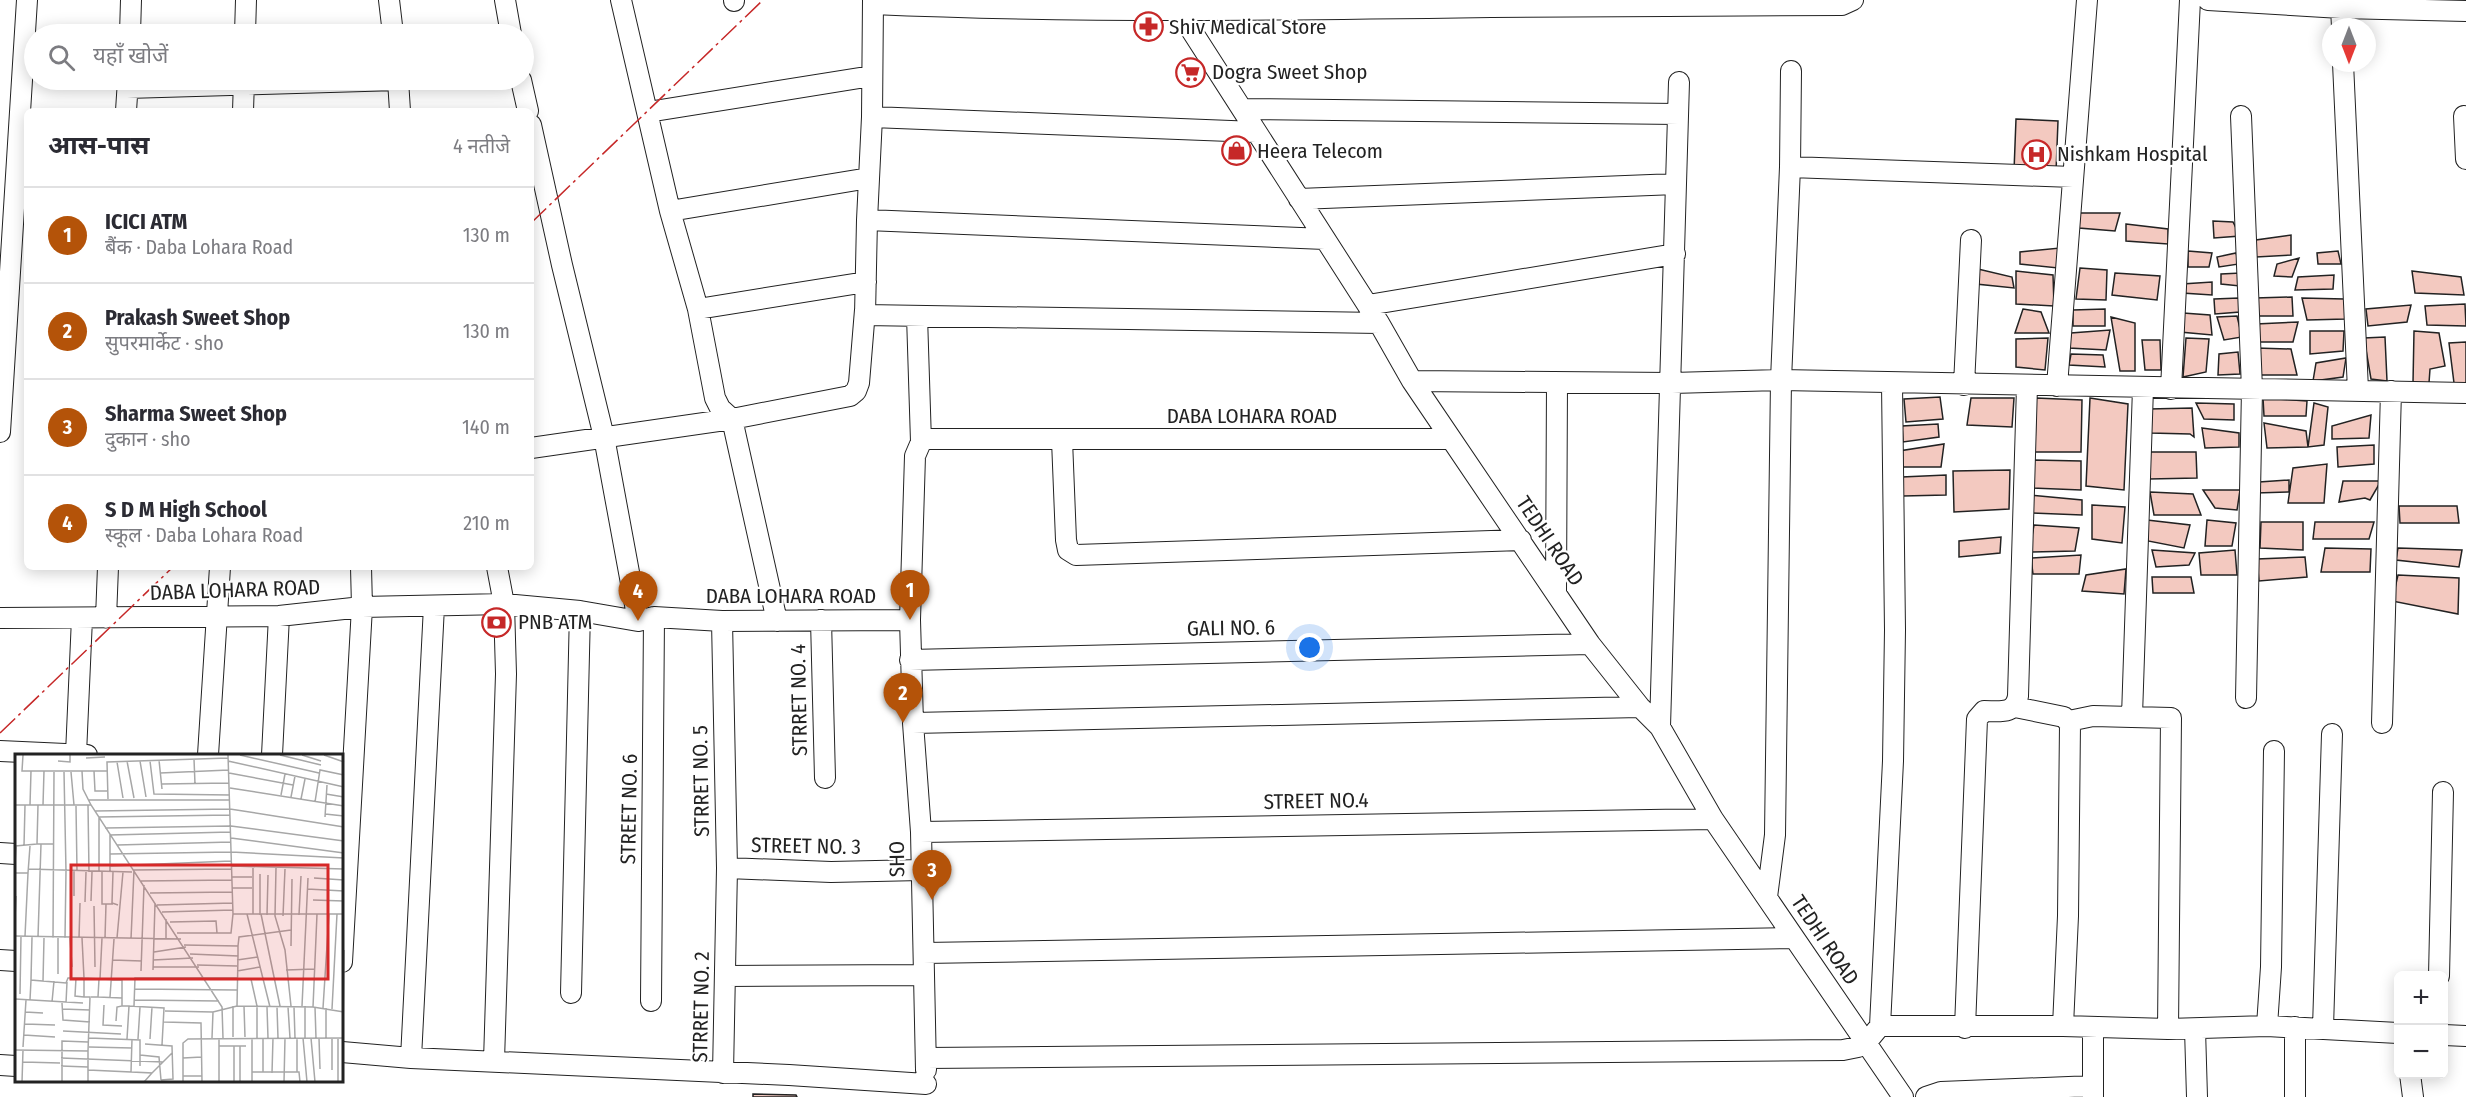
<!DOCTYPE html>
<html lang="hi">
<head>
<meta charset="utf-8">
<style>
  :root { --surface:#fff; --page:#f2f2f3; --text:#2b2b33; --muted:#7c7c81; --line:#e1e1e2; --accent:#b45309 }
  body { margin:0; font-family:"Fira Sans Condensed","Noto Sans Devanagari",sans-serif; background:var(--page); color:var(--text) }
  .controls { position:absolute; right:18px; bottom:18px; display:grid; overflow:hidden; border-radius:9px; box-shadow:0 3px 15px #0003 }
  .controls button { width:54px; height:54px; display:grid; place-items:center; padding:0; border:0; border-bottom:2px solid var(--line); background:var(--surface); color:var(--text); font:30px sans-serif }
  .compass { position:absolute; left:2322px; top:18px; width:54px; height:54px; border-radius:50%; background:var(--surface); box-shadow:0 3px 15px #0003; rotate:180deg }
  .you { position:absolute; left:1310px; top:648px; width:21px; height:21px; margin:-15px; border:4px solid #fff; border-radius:50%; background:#1a73e8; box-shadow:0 0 0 9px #1a73e833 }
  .badge { display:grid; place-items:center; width:39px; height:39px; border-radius:50%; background:var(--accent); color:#fff; font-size:20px; font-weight:700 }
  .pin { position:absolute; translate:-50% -50px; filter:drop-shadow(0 2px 3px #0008) }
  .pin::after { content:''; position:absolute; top:32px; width:21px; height:18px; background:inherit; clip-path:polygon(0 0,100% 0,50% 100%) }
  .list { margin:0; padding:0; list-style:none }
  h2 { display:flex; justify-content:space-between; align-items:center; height:78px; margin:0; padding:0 24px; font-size:26px }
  h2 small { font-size:20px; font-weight:400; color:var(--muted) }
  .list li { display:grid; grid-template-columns:39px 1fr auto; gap:18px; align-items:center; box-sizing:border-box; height:96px; padding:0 24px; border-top:2px solid var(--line) }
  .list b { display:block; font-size:22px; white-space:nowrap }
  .list p { margin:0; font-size:20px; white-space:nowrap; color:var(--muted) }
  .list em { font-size:20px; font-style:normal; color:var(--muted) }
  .icon { flex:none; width:33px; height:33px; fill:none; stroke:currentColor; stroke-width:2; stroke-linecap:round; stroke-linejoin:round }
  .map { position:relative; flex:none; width:2466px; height:1097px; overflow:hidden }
  .search { position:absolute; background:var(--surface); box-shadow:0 3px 15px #0003; left:24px; top:24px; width:510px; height:66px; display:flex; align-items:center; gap:15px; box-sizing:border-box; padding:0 21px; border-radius:33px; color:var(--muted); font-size:22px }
  .panel { position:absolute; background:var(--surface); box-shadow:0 3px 15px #0003; left:24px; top:108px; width:510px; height:462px; border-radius:9px }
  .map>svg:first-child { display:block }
  .building { fill:#f3c9c0; stroke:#222; stroke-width:1.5 }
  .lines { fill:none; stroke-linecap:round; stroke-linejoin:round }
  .street-casing { stroke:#222; stroke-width:22 }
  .street { stroke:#fff; stroke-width:20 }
  .power { stroke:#c62828; stroke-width:1.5; stroke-dasharray:21 4.5 3 4.5; stroke-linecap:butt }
  .labels { text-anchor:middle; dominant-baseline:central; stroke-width:4.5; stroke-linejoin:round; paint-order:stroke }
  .poi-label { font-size:21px; fill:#222; stroke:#fff; text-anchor:start }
  .street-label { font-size:21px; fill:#222; stroke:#fff }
  .inset-road { fill:none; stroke:#a7a7a7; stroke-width:1.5 }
  .view { fill:#d62828; fill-opacity:0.15; stroke:#d62828; stroke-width:3 }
  .inset-edge { fill:none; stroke:#222; stroke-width:3 }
</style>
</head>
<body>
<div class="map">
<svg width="2466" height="1097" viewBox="0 0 2466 1097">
  <rect width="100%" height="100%" fill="#fff"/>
  <path class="building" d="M2016,119l42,2 -2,51 -42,-1z
    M2080,213h40l-5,18 -36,-3z
    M2213,221l20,1 7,14 -26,2z
    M2126,224l42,5v15l-42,-3z
    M2291,235v20l-35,2v-17z
    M2060,248l-2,20 -38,-4v-12z
    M2188,251l24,2 -3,14h-21z
    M2338,251l3,13h-23l-1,-11z
    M2236,253l3,11 -20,3 -2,-10z
    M2299,258l-7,19 -18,-1 3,-12z
    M2080,268l27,2 -1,30 -30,-1z
    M1978,269l34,8 2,11 -38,-4z
    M2016,271l37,4 1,31 -38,-2z
    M2412,271l49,6 3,18 -49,-2z
    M2115,273l45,3 -3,24 -45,-5z
    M2241,273l-1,13 -19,-2v-10z
    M2334,275l-1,14 -38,1 3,-13z
    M2212,282v13l-30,-2v-9z
    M2292,297l1,19h-38v-18z
    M2239,298l1,14 -25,2 -1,-15z
    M2302,298l42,1 2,20 -39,1z
    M2465,304l1,22 -39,-1 -2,-19z
    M2411,305l-4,17 -39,4 -2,-17z
    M2023,309l18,3 8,21h-34z
    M2105,309v17h-32v-16z
    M2183,313l27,2 2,20 -32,-3z
    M2237,316l5,21 -18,3 -7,-23z
    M2111,317l24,6v48h-15z
    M2298,322l-5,20h-38l1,-18z
    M2110,330l-4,20 -37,-2 2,-15z
    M2310,331h34l-1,20 -33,3z
    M2414,331l25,2 6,33 -15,3 -1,14h-16z
    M2385,337l2,44 -16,-2 -7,-41z
    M2048,338l-3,32 -29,-3v-28z
    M2186,338l23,1 -3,33 -23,5z
    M2142,340h18l1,30h-16z
    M2466,342v41h-12l-5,-40z
    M2256,348l35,1 6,26h-40z
    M2238,352l2,22 -22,1 1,-21z
    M2071,354l32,1 2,12 -36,-2z
    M2346,358l-3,19 -30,4 3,-18z
    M1940,397l3,22 -37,3 -2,-23z
    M1971,398h43l-2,29 -45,-2z
    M2036,398l46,2 -1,52h-46z
    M2090,398l38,6 -4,86 -38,-4z
    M2263,398l44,3 -1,15h-42z
    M2196,403l38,1v16l-30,-1z
    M2314,403l14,4 -4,38 -16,2z
    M2192,408l2,29 -4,-3 -40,-1 -1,-24z
    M2371,415l-2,23 -37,1v-13z
    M2264,423l42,8 2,16 -41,1z
    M1938,424l1,13 -36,5 -1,-16z
    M2202,428l37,5v14l-34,1z
    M1944,444l-3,23h-41l-1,-16z
    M2374,445v19l-36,3 -1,-20z
    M2149,452h47l1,26 -48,1z
    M2033,460l48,1v29l-49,-2z
    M2327,464l-3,39h-36l5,-35z
    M2010,470l-1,39 -55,3 -1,-41z
    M1946,475v20l-43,1 -1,-19z
    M2289,480v12l-33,1 3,-11z
    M2343,481h38l-11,19 -5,-2 -26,4z
    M2203,490h37l-3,20 -22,-2z
    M2150,492l43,2 8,21h-47z
    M2029,495l53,5v15l-52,-2z
    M2092,505l33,2 -3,36 -30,-4z
    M2399,506h58l2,17h-59z
    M2147,520l43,5 -6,23 -36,-7z
    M2207,520l29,3 -4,23h-27z
    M2261,522h42v28l-43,-2z
    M2315,522h59l-5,17h-56z
    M2034,525l45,3 -4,23 -46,1z
    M2001,537l-1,16 -41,4v-16z
    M2325,548l46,1 -1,23h-49z
    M2398,548l64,2 -3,17 -63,-7z
    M2152,550l43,3 -6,12 -33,2z
    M2235,550l2,25h-36l-2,-22z
    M2081,555l-2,19h-46l-2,-16z
    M2305,557l2,20 -48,4 -2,-22z
    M2126,569l-2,25 -42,-3 4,-16z
    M2398,575l61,3 -1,36 -66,-13z
    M2152,577h39l3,16h-41z
    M753,1094l43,1 1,2h-44z"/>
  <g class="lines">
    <defs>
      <path id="street" d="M389,0l4,34
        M505,0l6,34
        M621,0l49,211 28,98 17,89 5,10 12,11 45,202
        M734,0v1
        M873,0l-1,117 -5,103 458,19
        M1172,0l207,323 33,58 178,263 50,63 20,20 53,92 190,278
        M2208,0l133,8 1,19
        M2342,0l-1,8 125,3
        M873,4c206,9 412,6 618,3 117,-1 234,-1 351,-2l11,-5
        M130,34l1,-34
        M245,34l1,-34
        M2343,63l15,327
        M398,80l2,31
        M521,80l7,31
        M127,88l271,-8
        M1242,109l436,5
        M126,111l2,-31
        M243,111l1,-31
        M648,112l224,-36
        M2241,116l11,273 -6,309
        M2464,116l2,43
        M872,117l384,15
        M531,125l31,140 42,172 34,184
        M1790,167l283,10
        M1299,199l377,-15
        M670,211l199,-33
        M867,220l-2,95 514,8
        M1368,305l307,-51
        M698,309l168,-27
        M917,316l4,126
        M1412,381l260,2 109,-3 685,13
        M1964,385l7,-145
        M2057,386l30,-386
        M2171,389l19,-389
        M0,432l27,-432
        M1062,440l4,100 2,10 8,5 445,-15
        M531,448l201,-29 118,-23 6,-5 3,-8 6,-73
        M1556,593l1,-210
        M0,618l279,-2 83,-9 142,-3 76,7 58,10 16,-4 68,4 188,-1 5,-164 6,-14 6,-3h524
        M106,618l2,-51
        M821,620l4,158
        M910,620l3,103 8,109 5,238
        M722,621l5,247 -4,205
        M910,660l680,-16
        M2015,707l49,10 6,7 -2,192 -5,110
        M2132,716l11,-328
        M2069,721l24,-5 78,2 -3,311
        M913,723l727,-16
        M2382,723l9,-332
        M1660,727l19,-645
        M0,751l87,4
        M76,754l6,-136
        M208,755l12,-188
        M272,755l7,-139
        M921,832l792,-13
        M0,853l16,1
        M727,868l104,4 90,-2
        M1767,897l8,-62 6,-455 9,-213 1,-96
        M924,953l869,-15
        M0,960l16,1
        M342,962l20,-355 -1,-40
        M726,976l198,-1
        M2439,976l4,-184
        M571,993l9,-382
        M651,1001l3,-384
        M1880,1026h183l105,3 99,-3 131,7
        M2267,1026l4,-59 3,-216
        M1965,1028l12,-309 7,-8c15,0 31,4 34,-15l9,-310
        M2323,1028l9,-294
        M2195,1029l2,68
        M2444,1035l22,1
        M342,1052l69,6 378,17 137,9
        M411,1058l23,-452
        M926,1058l917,-8 15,-3 8,-4 14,-17 13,-265 2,-131 -3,-246
        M494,1061l12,-387 -2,-70 -7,-37
        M0,1065l16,1
        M2410,1074l3,23
        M1926,1097l15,-5 152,-6
        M2093,1097v-70
        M2295,1097v-70"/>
    </defs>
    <use href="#street" class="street-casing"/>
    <use href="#street" class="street"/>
    <path class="power" d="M531,223l232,-223
      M0,733l173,-166"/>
  </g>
  <defs>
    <symbol id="pharmacy-ring" viewBox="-11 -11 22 22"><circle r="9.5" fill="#fff" stroke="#c62828" stroke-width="1.5"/><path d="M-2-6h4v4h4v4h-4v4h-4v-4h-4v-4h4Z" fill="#c62828"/></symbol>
    <symbol id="supermarket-ring" viewBox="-11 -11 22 22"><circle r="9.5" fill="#fff" stroke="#c62828" stroke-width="1.5"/><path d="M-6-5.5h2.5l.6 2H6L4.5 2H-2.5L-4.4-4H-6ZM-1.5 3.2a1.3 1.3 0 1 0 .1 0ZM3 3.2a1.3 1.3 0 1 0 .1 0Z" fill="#c62828"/></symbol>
    <symbol id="shop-ring" viewBox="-11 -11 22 22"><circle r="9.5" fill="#fff" stroke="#c62828" stroke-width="1.5"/><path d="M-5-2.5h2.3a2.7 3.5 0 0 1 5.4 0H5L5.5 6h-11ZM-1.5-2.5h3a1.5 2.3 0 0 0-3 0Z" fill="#c62828"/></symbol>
    <symbol id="hospital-ring" viewBox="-11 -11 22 22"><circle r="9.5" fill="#fff" stroke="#c62828" stroke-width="1.5"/><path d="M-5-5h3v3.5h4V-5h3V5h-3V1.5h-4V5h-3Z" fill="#c62828"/></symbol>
    <symbol id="bank-ring" viewBox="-11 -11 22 22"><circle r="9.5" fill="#fff" stroke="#c62828" stroke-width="1.5"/><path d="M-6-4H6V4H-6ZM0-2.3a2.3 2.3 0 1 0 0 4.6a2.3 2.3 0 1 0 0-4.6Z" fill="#c62828"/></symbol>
  </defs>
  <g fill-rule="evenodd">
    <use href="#pharmacy-ring" x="1132" y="10" width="33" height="33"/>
    <use href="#supermarket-ring" x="1174" y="56" width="33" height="33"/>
    <use href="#shop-ring" x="1220" y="134" width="33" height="33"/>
    <use href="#hospital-ring" x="2020" y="138" width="33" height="33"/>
    <use href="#bank-ring" x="480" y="606" width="33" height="33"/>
  </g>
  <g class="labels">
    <g class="poi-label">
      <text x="1169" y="27">Shiv Medical Store</text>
      <text x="1212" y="72">Dogra Sweet Shop</text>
      <text x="1257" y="151">Heera Telecom</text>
      <text x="2057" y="154">Nishkam Hospital</text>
      <text x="518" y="622">PNB ATM</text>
    </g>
    <g class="street-label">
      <text x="1252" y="416">DABA LOHARA ROAD</text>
      <text transform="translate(1550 541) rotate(56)">TEDHI ROAD</text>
      <text transform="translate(235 590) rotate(-2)">DABA LOHARA ROAD</text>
      <text x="791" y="596">DABA LOHARA ROAD</text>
      <text transform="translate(1231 628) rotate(-1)">GALI NO. 6</text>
      <text transform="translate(799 700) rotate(-91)">STRRET NO. 4</text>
      <text transform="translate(701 781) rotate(-91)">STRRET NO. 5</text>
      <text transform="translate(1316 801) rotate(-1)">STREET NO.4</text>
      <text transform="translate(629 809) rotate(-89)">STREET NO. 6</text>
      <text transform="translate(806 846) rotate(1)">STREET NO. 3</text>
      <text transform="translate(897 859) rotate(-91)">SHO</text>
      <text transform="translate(1825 940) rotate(56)">TEDHI ROAD</text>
      <text transform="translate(701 1007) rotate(-89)">STRRET NO. 2</text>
    </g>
  </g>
  <g transform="translate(15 754)">
    <rect width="328" height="328" fill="#fff"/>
    <path class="inset-road" d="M8,1l-1,16h85M213,1l5,159M225,1l79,18M265,1l41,10M287,1l19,6M309,1l20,7M71,4l19,-1M179,5l1,25M144,6l3,29M43,7l12,1v-7M112,7l7,37M125,7l6,36M135,7l4,33 76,1M213,7l116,26M102,8l6,36M67,17l1,18 8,16 131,202 1,31M79,17l1,20h12M49,18l2,99M56,18l3,33M145,19l69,-3M214,19l64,12M147,30l67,-1M215,34l114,18M311,40l18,3M266,41l4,-21M276,43l4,-21M93,45l-1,-37 121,-4M286,45l4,-20M73,46h142M300,48l5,-32 24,5M0,51h76M15,51l1,-34M23,51l-1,39h16M28,51l1,-34M73,51l1,67M61,52l1,65M80,57l135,-2 114,18M310,60l19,2M310,63l2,-32M90,74l126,-2 113,15M216,84l113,15M102,91l114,-3M0,92l22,-2M9,92l1,-41M95,100l121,-2 113,6M0,110l1,-18M95,112l121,-5M217,112l112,3M238,114v46M261,114l-1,48 10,34 6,56M13,115l104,3M84,118v-55l131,-2M87,118v32h11M95,118v-37l121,-3M98,118l-1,31 6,2M0,119h13l2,-27M217,123h20M299,124l30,2M126,127l91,-1M217,134h20M292,135l37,2M135,139l82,-1M59,142v-25M298,146l31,1M76,147l1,-29M70,148l1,-30M142,151l76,-2M79,152l1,61M147,158l71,-2M232,160l23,93M246,160l19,92M245,161v-41M252,161l1,-40M284,161l2,-39M268,162l2,-47M0,165l1,-23M155,168l46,-1 1,12M162,179h54l2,-19h111M0,182l166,3M10,182l3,-63M23,183l3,-93M38,184l1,-166M50,184l1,-67M55,184l2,29M64,184l1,-35M67,184l2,40 16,1 2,-41M90,184l1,-34M102,184l6,-66M116,185l3,-69 97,-1M151,185v-20M169,191l54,1v10M223,192l1,-9 52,-7M276,192l1,-67M139,198l32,-5M175,200l48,2 -1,50M97,206l30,1M138,206l40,-2M222,206l21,-3M182,211l40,1M138,213h46M138,216l2,-67M271,216l29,-1M126,217l3,-86M222,217l23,-4M43,220v-36M61,224l-1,18 9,1M85,225l22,1v26l-5,1 -1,14M236,225l6,27v32M28,227l1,-43M119,235l103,1M5,240l1,-58M76,243h7l1,-18M83,243l24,1M95,243l4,-58M0,245l68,4M15,246l1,-20M119,246l85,1M37,248l2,-21M47,249l1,17 27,2M51,249l1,-21M89,251l-1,20 19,1M107,252h7l-2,33M114,252l35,2 -2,37M119,252l1,-28h102M218,252v31M229,252l1,31M287,252l6,-128M290,252v32M252,253l1,31M262,253l1,31M273,253l2,31M279,253l1,31M298,253l4,-93M300,253l1,31M308,254l6,-94M311,254v30M47,255l28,1M317,255l5,-95M150,257l48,1 24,-6 76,1 31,5M10,258l18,1M149,268l37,1 1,59M10,270l30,1M48,277l58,3M9,281l31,2M74,284l51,2v26M197,284l1,-26M288,284l4,44M296,284l4,44M304,284l1,31M317,284v32M328,284l1,-88M123,285l2,-32M135,285l2,-32M323,285v43M130,290l27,2 1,33 -12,1M204,292h27M219,292v36M225,292v36M8,293l3,-47M74,293l43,1M0,296l73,1 2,-54h-6v-19h-16l-2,5 -35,-3 1,-43M125,301l19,2 2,23M46,304l102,4M168,304l19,-1M8,308l37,1M46,312l27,1M73,316l64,3 -8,9M116,318l1,-33M237,318h47l1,10M248,318v-34M282,318v-34M137,319l20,-20M257,319l1,-35M168,322h19M7,328l1,-32M47,328v-41l26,1M73,328v-31M168,328v-39l5,-4 156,-1M204,328v-43M237,328v-44M269,328l1,-44"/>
    <path class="view" d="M56,111h257v114h-257z"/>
    <rect width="328" height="328" class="inset-edge"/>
  </g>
</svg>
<div class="controls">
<button>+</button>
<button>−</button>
</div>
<svg class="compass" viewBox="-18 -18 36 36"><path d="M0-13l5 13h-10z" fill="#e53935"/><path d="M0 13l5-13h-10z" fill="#7c7c81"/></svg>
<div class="you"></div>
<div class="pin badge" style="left:910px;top:620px">1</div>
<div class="pin badge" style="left:903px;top:723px">2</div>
<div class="pin badge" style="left:932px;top:900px">3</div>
<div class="pin badge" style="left:638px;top:621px">4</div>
<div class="search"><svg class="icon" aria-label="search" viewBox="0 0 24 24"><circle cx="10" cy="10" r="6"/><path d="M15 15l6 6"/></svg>यहाँ खोजें</div>
<section class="panel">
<h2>आस-पास<small>4 नतीजे</small></h2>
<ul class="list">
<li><span class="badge">1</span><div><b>ICICI ATM</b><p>बैंक · Daba Lohara Road</p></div><em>130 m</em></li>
<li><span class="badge">2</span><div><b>Prakash Sweet Shop</b><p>सुपरमार्केट · sho</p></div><em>130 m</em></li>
<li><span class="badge">3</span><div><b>Sharma Sweet Shop</b><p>दुकान · sho</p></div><em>140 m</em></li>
<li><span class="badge">4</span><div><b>S D M High School</b><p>स्कूल · Daba Lohara Road</p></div><em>210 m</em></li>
</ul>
</section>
</div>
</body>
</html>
